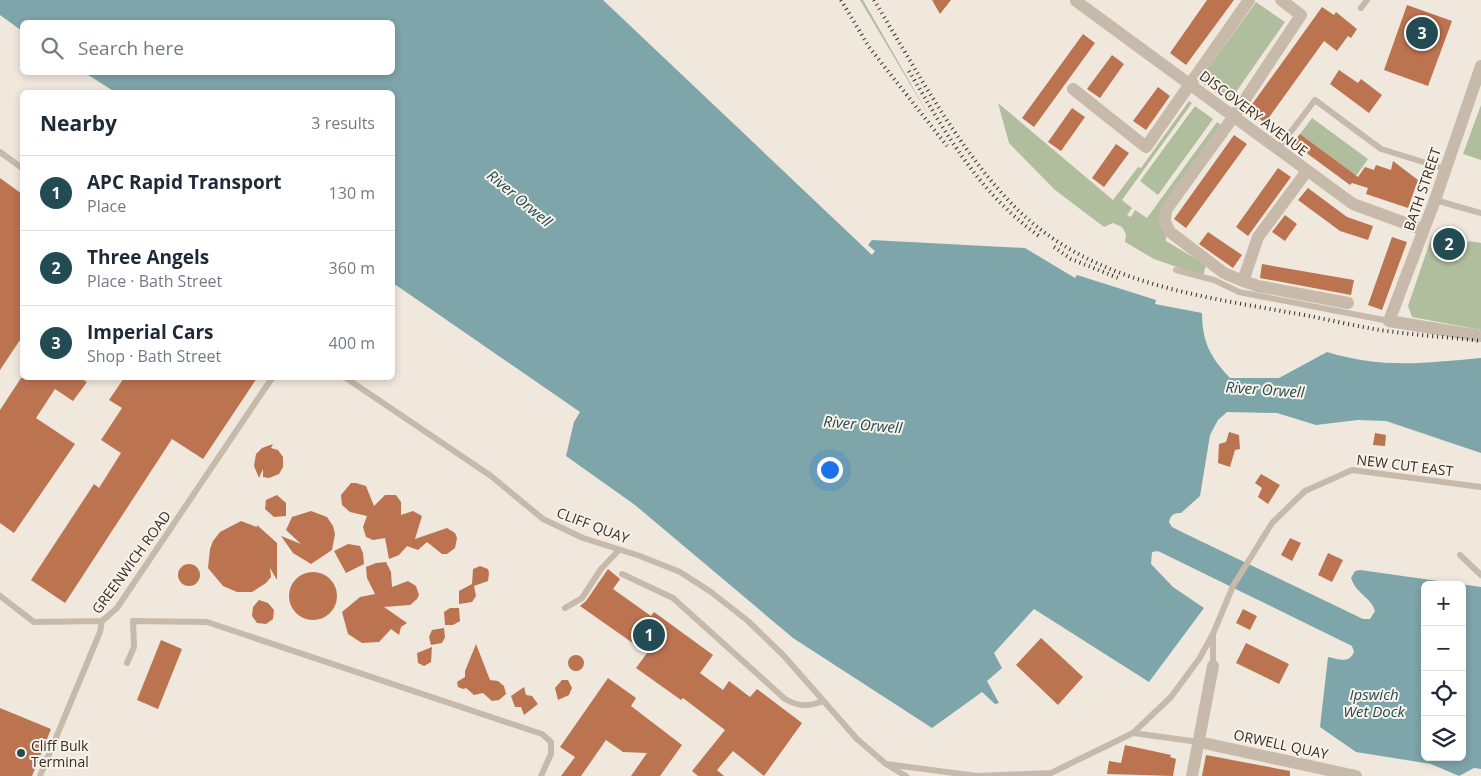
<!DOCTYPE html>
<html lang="en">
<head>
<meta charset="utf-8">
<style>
  :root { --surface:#fff; --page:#f6f6f7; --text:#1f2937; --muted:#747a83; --line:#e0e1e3; --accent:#224b53 }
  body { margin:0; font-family:"Open Sans",sans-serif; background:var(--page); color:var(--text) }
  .controls { position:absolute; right:15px; bottom:15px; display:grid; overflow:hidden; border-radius:8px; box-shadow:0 2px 8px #0003 }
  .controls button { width:45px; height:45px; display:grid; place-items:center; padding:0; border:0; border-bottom:1px solid var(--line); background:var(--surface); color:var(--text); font:25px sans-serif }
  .you { position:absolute; left:829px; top:469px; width:18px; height:18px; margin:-12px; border:4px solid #fff; border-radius:50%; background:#1a73e8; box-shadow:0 0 0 8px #1a73e833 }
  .badge { display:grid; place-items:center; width:32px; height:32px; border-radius:50%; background:var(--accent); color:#fff; font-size:16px; font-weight:700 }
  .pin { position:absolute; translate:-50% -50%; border:2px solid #fff; box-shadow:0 1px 5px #0006 }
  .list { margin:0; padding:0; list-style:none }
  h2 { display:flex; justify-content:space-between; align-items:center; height:65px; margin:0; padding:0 20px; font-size:21px }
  h2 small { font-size:16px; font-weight:400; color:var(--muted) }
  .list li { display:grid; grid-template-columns:32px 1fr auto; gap:15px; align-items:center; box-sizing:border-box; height:75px; padding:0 20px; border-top:1px solid var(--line) }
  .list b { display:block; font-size:19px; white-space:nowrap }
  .list p { margin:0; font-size:16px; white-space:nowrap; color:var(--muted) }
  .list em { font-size:16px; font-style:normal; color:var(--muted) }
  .icon { flex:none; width:28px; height:28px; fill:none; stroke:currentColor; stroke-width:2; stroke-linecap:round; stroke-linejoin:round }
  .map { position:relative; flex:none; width:1481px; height:776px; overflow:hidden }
  .search { position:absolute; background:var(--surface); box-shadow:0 2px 8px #0003; left:20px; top:20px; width:375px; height:55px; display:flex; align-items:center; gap:12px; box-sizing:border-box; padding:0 18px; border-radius:8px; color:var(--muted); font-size:19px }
  .panel { position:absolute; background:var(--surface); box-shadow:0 2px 8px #0003; left:20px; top:90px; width:375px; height:290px; border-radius:8px }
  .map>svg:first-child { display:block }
  .green { fill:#b0be9e }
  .water { fill:#7ea5aa; fill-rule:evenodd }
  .building { fill:#bb7350 }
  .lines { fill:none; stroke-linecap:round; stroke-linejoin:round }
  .service { stroke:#c7baaa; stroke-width:6 }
  .minor { stroke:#c7baaa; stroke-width:12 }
  .rail { stroke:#352e29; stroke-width:4; stroke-dasharray:1 4; stroke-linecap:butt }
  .poi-dot { fill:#224b53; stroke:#f8f2e9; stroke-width:2 }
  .labels { text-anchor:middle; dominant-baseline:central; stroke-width:4; stroke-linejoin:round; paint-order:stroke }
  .street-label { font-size:14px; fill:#352e29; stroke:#f8f2e9 }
  .poi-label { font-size:14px; fill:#352e29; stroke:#f8f2e9; text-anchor:start }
  .water-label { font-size:15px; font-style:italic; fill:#224b53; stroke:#f8f2e9 }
</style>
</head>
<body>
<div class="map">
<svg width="1481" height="776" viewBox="0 0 1481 776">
  <rect width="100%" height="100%" fill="#f0e8dd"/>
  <path class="green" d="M860,0h3l69,121z
    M1256,2l29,20 -56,80 -30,-21z
    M1189,101l3,2 -70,97 10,8 -5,7 4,2 4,-7 12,8 70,-96 5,4 -59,81 3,34 40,24 -3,11 -49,-17 -29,-17 1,-8 -4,-7 -9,-4 -9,4 -49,-37 -46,-47 -11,-40 115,97 25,-33 3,1z
    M1481,105v55l-18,-6z
    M1195,106l18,13 -55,76 -18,-14z
    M1312,118l56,41 -12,17 -56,-42z
    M1432,236l12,4 -5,3 -1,6c11,14 21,0 31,-8l12,2v87l-69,-13 -4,-11z"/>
  <path class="water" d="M0,0h603l269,255 3,-4 -7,-6 4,-5 153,8 50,30 2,-3 79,25 -1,4 47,9c0,28 8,44 28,65h49l48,-26c56,17 97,11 154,6v95l-95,-32 -28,-1 -42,5 -39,-12 -50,-1 -9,8 -8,15 -10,61 -19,17c-8,0 -10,2 -12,9l3,5 16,8 175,84h7l5,-8c-4,-14 -19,-17 -24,-33l4,-7 5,-1 121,17v182l-7,-1 -15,8 -28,-12 -75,-12 -36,-25 8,-70c10,2 21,7 26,-5l-2,-6 -194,-95 -6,1 -1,12 22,23 31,21 -55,74 -115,-73 -40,44 8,15 -15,13 12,22 -4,1 -13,-12 -50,36 -139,-90 -158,-133 -69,-49 8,-34 6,-10 -187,-129 -1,-191h-277l-30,-19 307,-1v-50h-370v9l-22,-16zM1425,585h37v172h-37z"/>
  <path class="building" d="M932,0h19l-11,14z
    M1207,0h27l-48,65 -16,-12z
    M1407,5l45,16 -24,65 -44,-16z
    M1322,7l12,8 2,-3 21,17 -6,9 -3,-2 -11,15 -13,-10 -59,82 -17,-13z
    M1083,34l12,9 -61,84 -12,-9z
    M1112,55l12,9 -24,34 -13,-9z
    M1339,70l19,13 3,-4 21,16 -13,18 -39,-29z
    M1158,87l12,9 -24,34 -13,-9z
    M1072,108l13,9 -24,34 -13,-9z
    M1300,134l58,43 7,-10 9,3 2,-5 15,5 2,-9 25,19 -10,28 -42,-14 2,-6 -16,-5 -2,2 -57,-42z
    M1234,135l13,9 -61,84 -12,-9z
    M1116,144l13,9 -25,34 -12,-9z
    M1278,168l13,9 -43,59 -12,-9z
    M0,178l22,16v143l-22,33z
    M1308,188l39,29 26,9 -5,14 -28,-9 -42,-31z
    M1285,215l12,9 -12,17 -13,-9z
    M1208,232l34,23 -9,13 -34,-24z
    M1392,237l15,5 -25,68 -14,-5z
    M1262,264l92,16 -3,15 -91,-17z
    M21,378h59l7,4 -14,19 -18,-12 -19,29 39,26 -61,89 -14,-10v-113z
    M124,378h133l-54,81 -31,-20 -107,164 -34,-23 63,-96 5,4 22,-35 -20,-13 21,-32 -13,-8z
    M1229,432l10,3 1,14 -5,1 -5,17 -12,-4 1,-19 7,-2z
    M1375,433l11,2 -1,11 -12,-1z
    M273,444l-2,4 7,2 5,7v10l-4,7 -10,4 -6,-1v-8l-4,9 -5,-12 2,-12 6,-6z
    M1261,474l19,11 -12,19 -10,-7 4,-9 -7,-5z
    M351,483h5l10,3 8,20 11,-11h11l5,7v13l12,-4 9,5 -7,23 32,-11 8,5 2,5 -2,10 -8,6h-5l-15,-12 -9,8 -11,-4 -8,9 -10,4 -4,-21 -12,2 -7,-3 -3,-10 4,-11 -17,-4 -8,-7 -1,-10z
    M277,495l9,8v13l-12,1 -9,-8 1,-9z
    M311,511l16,6 6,9 2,8 -3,16 -21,14 -18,-11 -12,-17 20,8 -15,-14 6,-13z
    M241,521l16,6v-2l20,18v37l-7,-12 1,9 -5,6 -14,9h-15l-14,-6 -15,-18 2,-19 3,-8 7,-9z
    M1290,538l11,5 -9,18 -11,-6z
    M348,544l12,2 3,7 1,11 -18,9 -12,-22z
    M1328,553l15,7 -11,22 -14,-7z
    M386,562l5,10 1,15 16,-6 8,5 3,9 -2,4 -7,6 -26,2 23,16 -6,4 -2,8 -8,-6 -12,13 -17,1 -14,-9 -6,-22 18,-15 15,-3 -8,-16 -1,-11 10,-4z
    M178 575a11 11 0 1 1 22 0a11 11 0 1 1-22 0Z
    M480,566l8,3 1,4 -1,8 -14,5 2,10 -4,6 -13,2v-13l13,-7 1,-15z
    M608,569l12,10 -7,10 38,27 3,-4 59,43 -13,18 23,17 6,-9 21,16 7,-8 45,34 -38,53 -31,-25 -16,19 7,6h-26l-6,-5 33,-41 -42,-32 -2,2 -45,-32 11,-15 -67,-47 6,-5z
    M289 596a24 24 0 1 1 48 0a24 24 0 1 1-48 0Z
    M259,600l9,3 6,7 -1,9 -7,5 -9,-1 -5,-7 1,-9z
    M450,608h9l1,13 -7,4h-8l-1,-13z
    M1243,609l14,7 -7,14 -14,-7z
    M444,628l1,9 -3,6 -11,2 -2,-8 3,-7z
    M1041,638l42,39 -25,28 -42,-40z
    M161,640l21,9 -24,60 -21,-9z
    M1246,643l43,21 -10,20 -43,-21z
    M476,644l14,36 8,1 6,5 2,8 -7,6 -7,1 -9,-8 -9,2 -8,-7 -3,1 -5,-2 -1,-5 8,-5v-6z
    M432,647l-1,15 -7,4 -6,-3 -1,-10z
    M568 663a8 8 0 1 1 16 0a8 8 0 1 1-16 0Z
    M608,678l28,20 -5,8 51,39 -22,31h-29l16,-23 -24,-1 -17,-12 -25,36h-20l14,-19 -15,-10z
    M562,680h6l4,8 -3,7 -11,5 -3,-12z
    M524,687l2,8 6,1 6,8 -14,11 -3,-8h-6l-4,-11z
    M0,708l51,21 -19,47h-32z
    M1125,745l46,10 -1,2 6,2 -3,17 -66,-2 2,-13 12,2z
    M1206,755l84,16v5h-88z"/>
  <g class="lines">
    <path class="service" d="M1361,8l6,-8
      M1277,150l38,-50 66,49 65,20
      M0,152l22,16
      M1435,200l46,13
      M1176,270l38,10 25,12 150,29
      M346,378l145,98 52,43 40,19 57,18 40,16 31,20 37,29 36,35 73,83 29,25 20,12
      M1460,555l21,20
      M622,574l51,24 112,101c14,8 23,8 38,2
      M0,596l34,26 68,-1
      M565,608l17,-10 19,-29 18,-19
      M1213,635v31
      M127,663l7,-16 -1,-26 74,1 335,112 9,8v12l-10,22
      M1133,733l66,9
      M886,764l91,12 74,-3 82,-40 38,-36 28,-38 14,-25 20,-48 39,-63 33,-32 47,-21 129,17
      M40,776l60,-144 2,-11 15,-13 155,-230"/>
    <path class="minor" d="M1281,0l20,15 -67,101 -68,94 -1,12 5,10 54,41 19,8 15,5 90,17
      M1076,1l277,203 71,26
      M1481,66l-46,134 -46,121 92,15
      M1073,89l73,58 103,-147
      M1243,281l15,-44 49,-66
      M1199,742l157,34
      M1192,776l21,-110"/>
    <path class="rail" d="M841,0l28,47 78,99
      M874,0c41,68 88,156 145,211 73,70 173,84 268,101 31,5 62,13 93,18 33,5 67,7 101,11
      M909,71c38,64 69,121 130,165
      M1054,247l17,12 50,20"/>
  </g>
  <circle class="poi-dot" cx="21" cy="753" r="5"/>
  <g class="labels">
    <g class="street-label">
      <text transform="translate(1254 113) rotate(37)">DISCOVERY AVENUE</text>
      <text transform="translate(1422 189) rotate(-71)">BATH STREET</text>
      <text transform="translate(1405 465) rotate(7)">NEW CUT EAST</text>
      <text transform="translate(593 525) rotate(21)">CLIFF QUAY</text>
      <text transform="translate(131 562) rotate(-54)">GREENWICH ROAD</text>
      <text transform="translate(1281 744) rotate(12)">ORWELL QUAY</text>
    </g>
    <g class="poi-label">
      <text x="31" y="745">Cliff Bulk<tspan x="31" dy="16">Terminal</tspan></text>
    </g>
    <g class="water-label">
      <text transform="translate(520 198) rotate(40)">River Orwell</text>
      <text transform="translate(1265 389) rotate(4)">River Orwell</text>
      <text transform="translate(863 424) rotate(5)">River Orwell</text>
      <text x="1374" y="694">Ipswich<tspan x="1374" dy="17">Wet Dock</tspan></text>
    </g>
  </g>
</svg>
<div class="controls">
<button>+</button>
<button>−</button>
<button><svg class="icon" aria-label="locate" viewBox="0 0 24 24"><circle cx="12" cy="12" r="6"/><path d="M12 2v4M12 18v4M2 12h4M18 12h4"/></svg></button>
<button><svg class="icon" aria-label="layers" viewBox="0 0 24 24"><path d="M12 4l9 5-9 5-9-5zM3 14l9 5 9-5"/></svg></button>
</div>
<div class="you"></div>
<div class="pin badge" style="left:649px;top:635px">1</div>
<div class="pin badge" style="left:1449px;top:244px">2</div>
<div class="pin badge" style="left:1422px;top:33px">3</div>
<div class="search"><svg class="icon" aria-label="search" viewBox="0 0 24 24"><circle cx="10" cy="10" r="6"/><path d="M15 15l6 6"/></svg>Search here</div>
<section class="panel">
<h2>Nearby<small>3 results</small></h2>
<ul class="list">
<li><span class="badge">1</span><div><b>APC Rapid Transport</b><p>Place</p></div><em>130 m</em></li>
<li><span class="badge">2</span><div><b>Three Angels</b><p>Place · Bath Street</p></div><em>360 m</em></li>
<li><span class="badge">3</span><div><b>Imperial Cars</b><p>Shop · Bath Street</p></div><em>400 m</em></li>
</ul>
</section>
</div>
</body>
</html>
